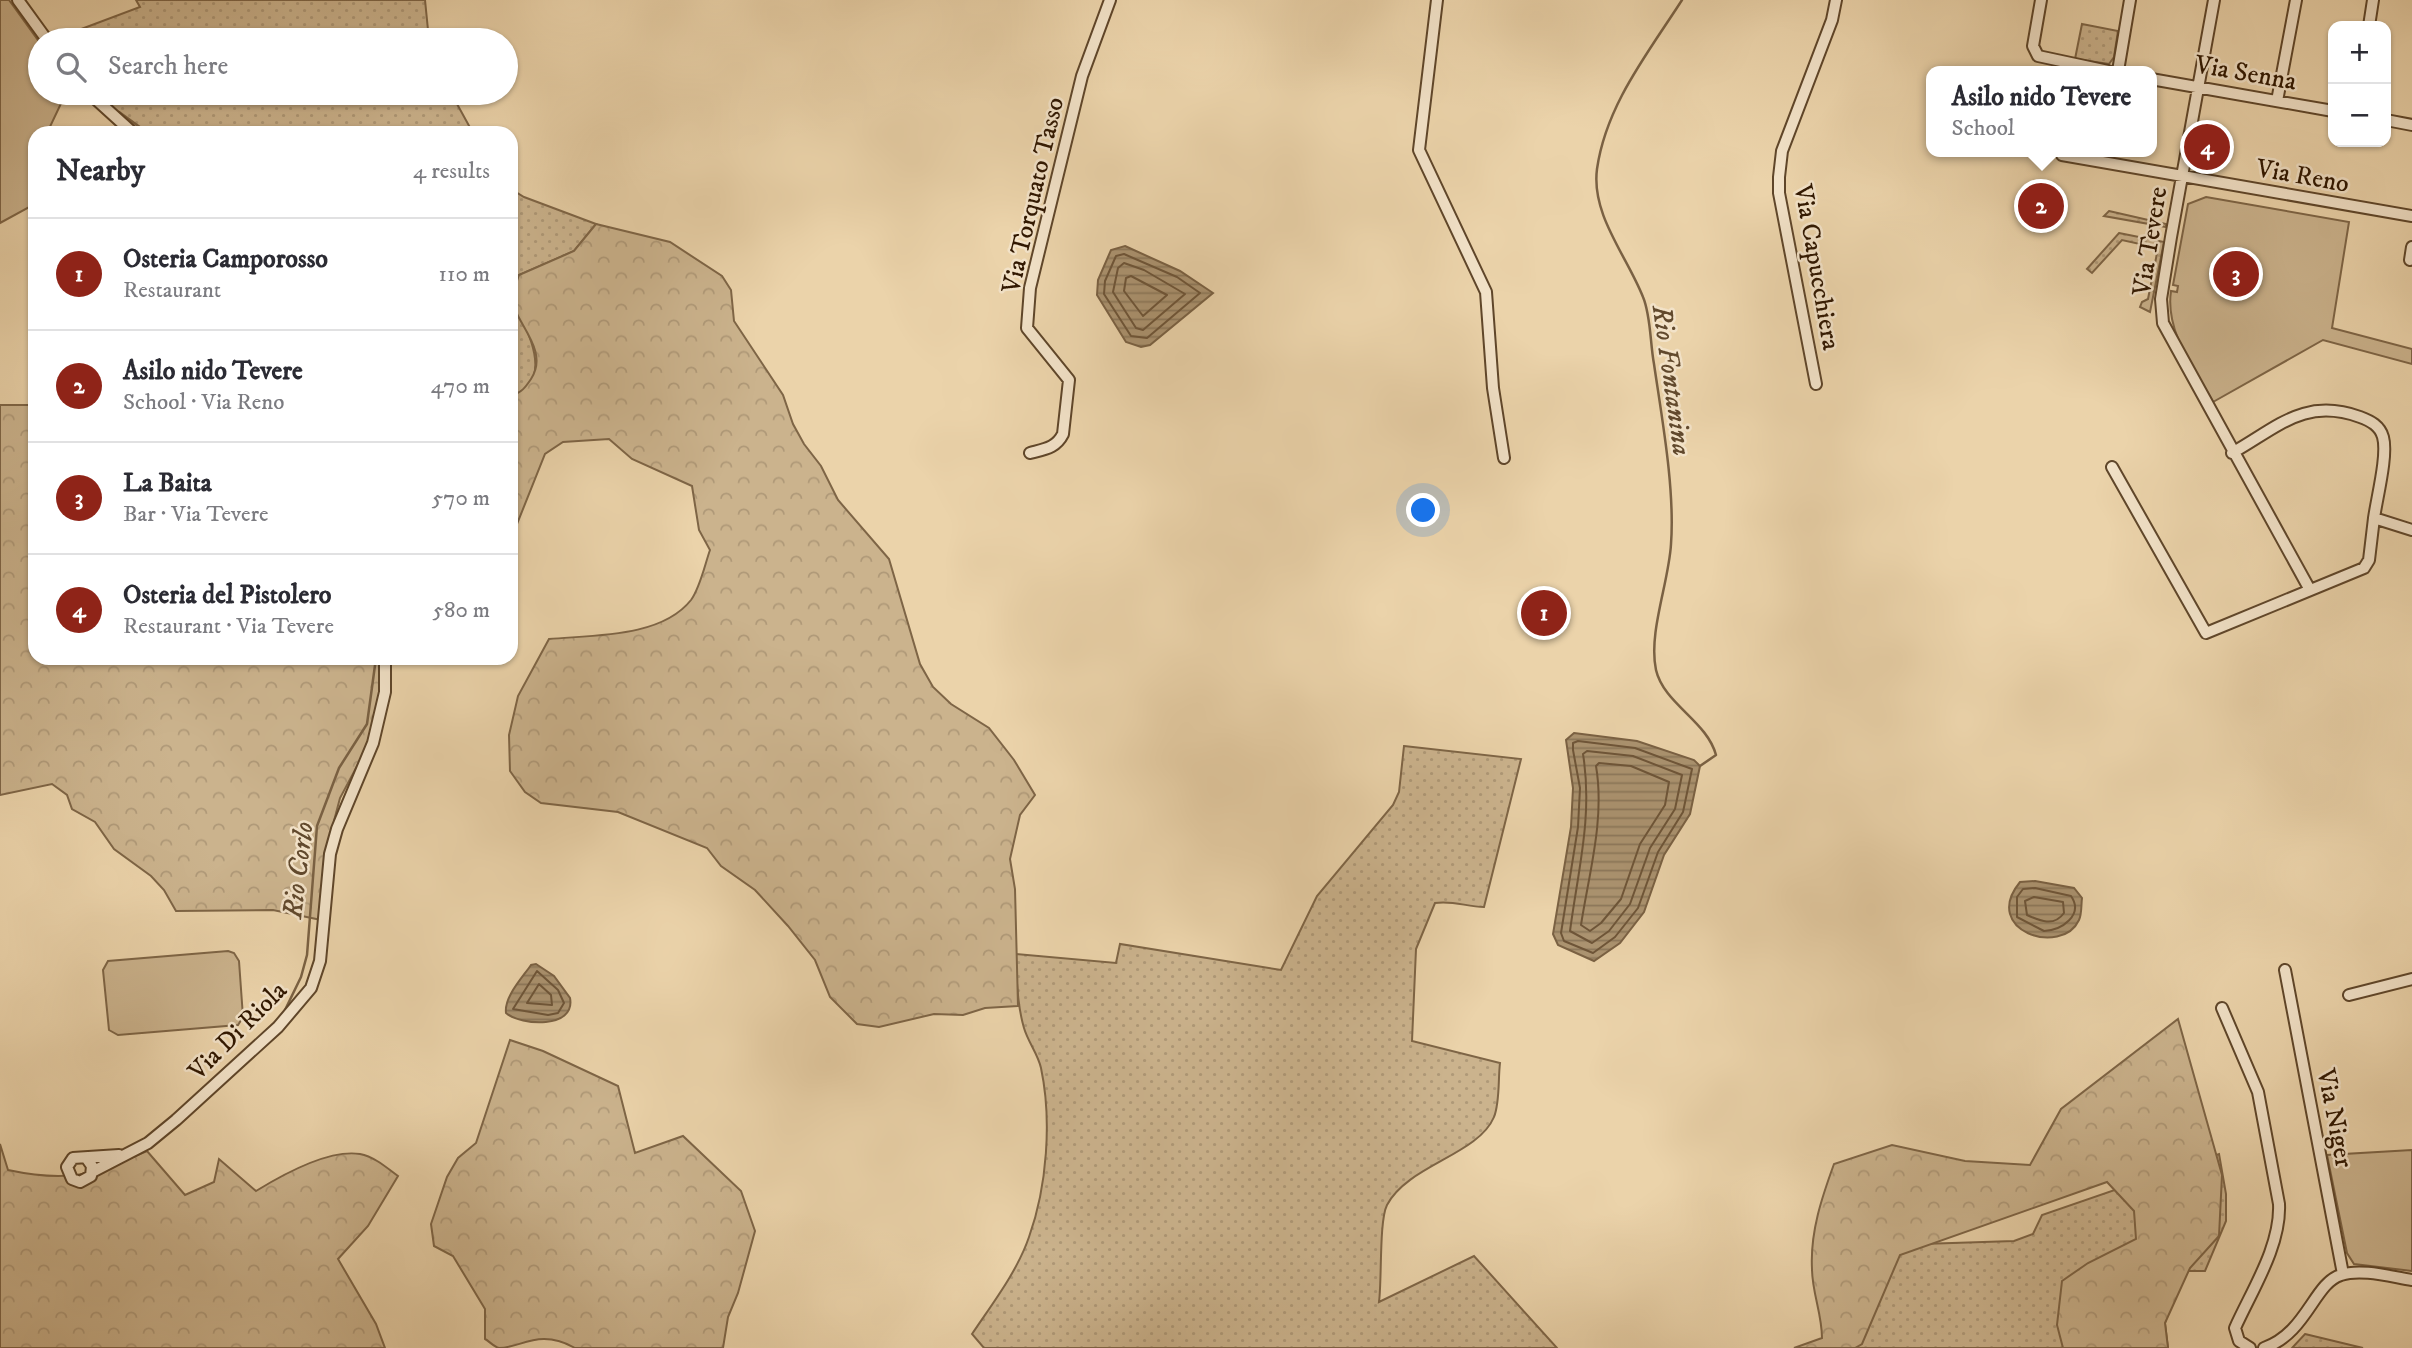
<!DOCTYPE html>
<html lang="en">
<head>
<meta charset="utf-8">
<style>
  :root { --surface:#fff; --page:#f7f7f7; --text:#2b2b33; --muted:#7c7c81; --line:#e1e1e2; --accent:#8f2418 }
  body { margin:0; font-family:"IM FELL DW Pica",serif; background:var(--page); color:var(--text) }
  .controls { position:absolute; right:21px; top:21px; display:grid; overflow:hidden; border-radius:14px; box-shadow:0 2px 5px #0004 }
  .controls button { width:63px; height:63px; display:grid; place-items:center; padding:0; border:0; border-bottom:2px solid var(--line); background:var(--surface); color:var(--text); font:35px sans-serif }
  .you { position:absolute; left:1424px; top:511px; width:24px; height:24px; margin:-18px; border:5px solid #fff; border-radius:50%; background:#1a73e8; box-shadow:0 0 0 10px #1a73e833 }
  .badge { display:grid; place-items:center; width:46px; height:46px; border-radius:50%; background:var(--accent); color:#fff; font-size:23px; font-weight:700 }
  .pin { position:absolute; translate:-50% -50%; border:4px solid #fff; box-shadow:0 2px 7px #0006 }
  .popup { position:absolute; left:1926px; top:66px; width:231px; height:91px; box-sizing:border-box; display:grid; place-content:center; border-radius:14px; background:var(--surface); filter:drop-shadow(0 2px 5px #0005); font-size:23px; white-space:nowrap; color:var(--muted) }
  .popup b { font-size:26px; color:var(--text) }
  .popup::after { content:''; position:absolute; left:50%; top:100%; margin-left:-14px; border:14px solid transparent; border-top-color:var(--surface) }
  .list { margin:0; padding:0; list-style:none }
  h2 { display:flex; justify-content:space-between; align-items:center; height:91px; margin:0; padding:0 28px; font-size:30px }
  h2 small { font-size:23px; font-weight:400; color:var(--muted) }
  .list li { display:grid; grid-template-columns:46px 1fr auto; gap:21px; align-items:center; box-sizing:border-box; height:112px; padding:0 28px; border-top:2px solid var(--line) }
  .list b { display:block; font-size:26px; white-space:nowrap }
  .list p { margin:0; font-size:23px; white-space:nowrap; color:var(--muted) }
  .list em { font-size:23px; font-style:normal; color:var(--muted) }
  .icon { flex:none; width:38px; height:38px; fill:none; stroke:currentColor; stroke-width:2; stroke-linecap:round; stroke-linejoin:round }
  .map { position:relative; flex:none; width:2412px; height:1348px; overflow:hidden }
  .search { position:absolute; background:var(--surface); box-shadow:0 2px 5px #0004; left:28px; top:28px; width:490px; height:77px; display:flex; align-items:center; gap:18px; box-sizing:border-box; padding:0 24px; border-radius:38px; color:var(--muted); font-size:26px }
  .panel { position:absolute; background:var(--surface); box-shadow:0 2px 5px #0004; left:28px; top:126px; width:490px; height:539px; border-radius:21px }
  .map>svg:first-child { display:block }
</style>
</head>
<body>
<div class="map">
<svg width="2412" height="1348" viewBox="0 0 2412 1348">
  <defs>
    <pattern id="grass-dots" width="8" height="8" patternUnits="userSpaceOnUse" patternTransform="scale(1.75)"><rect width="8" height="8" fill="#cbb38d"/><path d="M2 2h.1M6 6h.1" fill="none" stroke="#af9978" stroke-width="1.8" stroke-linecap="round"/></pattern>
    <pattern id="forest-crowns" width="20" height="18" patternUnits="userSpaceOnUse" patternTransform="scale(1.75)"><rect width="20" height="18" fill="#cbb38d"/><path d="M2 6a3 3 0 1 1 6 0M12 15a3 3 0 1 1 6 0" fill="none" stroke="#af9978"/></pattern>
    <pattern id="water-rules" width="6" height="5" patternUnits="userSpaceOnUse" patternTransform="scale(1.75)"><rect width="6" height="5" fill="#ab9370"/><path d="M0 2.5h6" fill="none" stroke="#8c775a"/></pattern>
  </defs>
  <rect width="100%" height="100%" fill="#ebd3aa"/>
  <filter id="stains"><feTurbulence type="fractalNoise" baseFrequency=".00286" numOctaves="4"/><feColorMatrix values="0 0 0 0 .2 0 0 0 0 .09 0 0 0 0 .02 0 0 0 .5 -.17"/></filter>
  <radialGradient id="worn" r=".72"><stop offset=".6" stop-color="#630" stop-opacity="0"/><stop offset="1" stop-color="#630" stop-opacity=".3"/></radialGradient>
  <path fill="url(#grass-dots)" stroke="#7e6546" stroke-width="2" d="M136,0H425L429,40H52L140,7Z
    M2082,24L2118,31L2114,57L2109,64L2075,59Z
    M98,93H451L473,133H137Z
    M511,189L524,197L596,224L574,251L519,275L511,298Z
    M2109,211L2166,224V227L2104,216Z
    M2119,233L2164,242L2150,312L2140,307L2142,302L2148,299L2158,248L2122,240L2092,273L2087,269Z
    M511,302C528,328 556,382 511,396Z
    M1404,746L1521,759L1484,907C1467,907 1453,900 1435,903L1416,949L1412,1041L1500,1063C1498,1079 1500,1102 1494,1117C1478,1155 1408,1165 1387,1205C1379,1221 1382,1280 1379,1302L1474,1256L1557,1348H984L972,1334C992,1304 1017,1272 1029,1237C1047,1187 1052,1120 1041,1068C1038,1054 1028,1042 1024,1028C1017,1004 1017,979 1015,954L1116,963L1120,944L1281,970L1317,896L1393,805L1399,792Z
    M2219,1154L2226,1194V1221L2205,1271H2180L2165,1323L2168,1348H1837L1891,1245L2014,1241L2033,1234L2042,1215Z
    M2305,1334L2363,1348H2292Z"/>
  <path fill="url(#forest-crowns)" stroke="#7e6546" stroke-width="2" d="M596,224L670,242L722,276L731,290L734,321L783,395L793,424L804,444L821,466L838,500L889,559L920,664L933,687L951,704L989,728L1014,760L1035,795L1020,815L1010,859L1015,889L1018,1006L985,1008L963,1015L934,1014L879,1027L857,1024L830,997L815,960L788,926L755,890L721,866L707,848L618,812L541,803L525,792L510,771L509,735L518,696L549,639C592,635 661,638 691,600C700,588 705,564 710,550L699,530L692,486L632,459L609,439L563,442L545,454L511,539V396C522,392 525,388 531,379C550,350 515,323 511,298L519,275L574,251Z
    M0,405H35V658H386L375,720L363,755L340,798L334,821L326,921L273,910L176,911L164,890L151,876L114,849L95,822L72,809L67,795L52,784L0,795Z
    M2178,1019L2222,1175L2219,1236L2190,1268L2165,1323L2168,1348H2063L2057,1325L2062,1281L2088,1263L2136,1239L2134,1211L2107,1182L1900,1255L1862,1344L1855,1348H1794L1822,1338C1822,1314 1812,1292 1812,1269C1810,1232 1822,1197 1834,1164L1892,1145L1965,1161L2030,1165L2061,1109Z
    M510,1040L543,1051L618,1086L635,1153L683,1136L741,1191L755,1231L738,1293L728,1317L723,1348H575C539,1328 521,1348 499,1348C494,1347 489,1341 485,1339V1309L453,1256L434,1246L431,1224L447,1177L458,1158L476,1143Z
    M0,1144L8,1170C69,1183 91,1175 147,1151L185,1195L214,1182L219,1159L256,1191C282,1175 328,1149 360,1154C375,1157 387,1168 398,1176L368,1226L338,1259L376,1324L385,1348H0Z"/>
  <path fill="#cbb38d" stroke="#7e6546" stroke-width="2" d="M0,0H9L40,43V93H66L47,133H35V204L0,223Z
    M2206,197L2349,222L2332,328L2412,349V364L2323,340L2213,402C2194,368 2165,332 2171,291L2177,292L2178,286L2173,285L2188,204Z
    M228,951L234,953L239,961L243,1017L238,1025L118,1035L109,1030L103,970L108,961Z
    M2412,1150V1271L2354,1264L2347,1253L2327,1155Z"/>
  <path fill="url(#water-rules)" stroke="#7a6143" stroke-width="2" d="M1125,246L1180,271L1213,293L1150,345L1141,347L1126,342L1097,295L1098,280L1111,250Z
    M1574,733L1637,741L1694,760L1700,766L1690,814L1664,855L1644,912L1620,943L1594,961L1558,945L1553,934L1571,827L1573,788L1566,740Z
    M2035,881L2074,888L2082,898C2081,905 2082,914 2079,920C2062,957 1980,931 2020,882Z
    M536,964L554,976L570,998C576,1029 521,1026 506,1013C504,997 522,978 531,965Z"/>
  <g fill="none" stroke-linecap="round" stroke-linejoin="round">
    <path stroke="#6e5538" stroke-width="2" d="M1124,254L1177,277L1200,293L1147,338L1131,336L1104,294L1105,281L1116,256Z
      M1124,263L1144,270L1185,294L1143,330L1136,328L1113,292L1118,268Z
      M1131,276L1167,295L1143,316L1124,291L1126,278Z
      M1578,741L1635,748L1692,769L1683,812L1658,852L1638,908L1615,937L1593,953L1564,941L1561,933L1578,827L1580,788L1573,750V743Z
      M1587,751L1633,756L1682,775L1675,809L1650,848L1630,904L1609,931L1592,943L1570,931C1578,870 1593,816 1583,754Z
      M1599,763L1631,766L1669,782L1665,805L1640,844L1621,899L1601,923L1590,931L1581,925C1589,873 1605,819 1596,766Z
      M2035,888L2071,896C2084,915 2062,930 2044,931L2017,917V897L2023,889Z
      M2034,897L2063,902L2064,913C2054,927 2040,921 2027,915L2025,901Z
      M537,971L558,990L564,1003L558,1013L548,1015L513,1009Z
      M539,984L551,995L552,1005L527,1003Z"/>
    <path stroke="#7a6143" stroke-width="2.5" d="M1682,0C1648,53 1606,105 1597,169C1591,215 1627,256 1643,297C1651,316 1650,343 1654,364C1662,419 1675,489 1671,544C1669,582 1648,633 1656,670C1664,704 1707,721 1716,755L1700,766
      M119,112L148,133
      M285,1010L301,977L307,955L317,826L339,768L367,724L376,658"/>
    <defs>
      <path id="minor" d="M18,0L47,40
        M1437,0L1419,150L1486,292L1493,388L1504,458
        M2041,0L2033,46L2038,56L2108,71
        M2214,0L2171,237L2161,299L2163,323L2310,590
        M2369,26L2373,0
        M2118,71L2130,0
        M2151,79L2333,111
        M89,93L133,133
        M2277,101L2296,0
        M2386,120L2412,125
        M2062,155L2412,216
        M2410,260L2412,247
        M1816,384L1779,193V177L1782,151L1832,20L1836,0
        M1030,453C1045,449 1056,448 1063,434L1069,380L1027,328L1030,288L1082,76L1110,0
        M2232,453C2278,427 2305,397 2360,417C2371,421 2380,426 2383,437C2388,455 2377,497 2374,518L2412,530
        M2112,467L2206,633L2364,568L2369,560L2374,518
        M2285,970L2343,1274
        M2349,995L2412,979
        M2222,1008L2258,1092L2279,1204C2281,1246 2252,1290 2235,1328L2239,1341L2250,1348
        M87,1159L92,1166L91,1176L80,1182L72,1179L67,1167L73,1158L119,1155
        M92,1172L148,1143L176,1120L278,1027L311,988L320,961L330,854L337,829L373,743L385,692V658
        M2264,1348C2307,1333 2314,1283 2341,1275C2361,1268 2392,1277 2412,1280"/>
    </defs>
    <use href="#minor" stroke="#5f462a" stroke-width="14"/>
    <use href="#minor" stroke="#f2e2c8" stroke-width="10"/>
  </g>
  <g text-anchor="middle" stroke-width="5" stroke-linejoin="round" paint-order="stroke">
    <g font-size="26" fill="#301700" stroke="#f2e2c8">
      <text transform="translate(2246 72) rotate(10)" y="9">Via Senna</text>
      <text transform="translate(2303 175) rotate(10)" y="9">Via Reno</text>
      <text transform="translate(1032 195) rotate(-77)" y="9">Via Torquato Tasso</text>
      <text transform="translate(2149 241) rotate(-81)" y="9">Via Tevere</text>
      <text transform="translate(1818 267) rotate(80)" y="9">Via Capucchiera</text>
      <text transform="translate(237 1030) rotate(-45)" y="9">Via Di Riola</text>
      <text transform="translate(2336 1118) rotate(79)" y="9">Via Niger</text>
    </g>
    <g font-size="28" font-style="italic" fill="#61492d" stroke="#f2e2c8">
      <text transform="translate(1673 380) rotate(82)" y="10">Rio Fontanina</text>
      <text transform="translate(297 870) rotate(-83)" y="10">Rio Corlo</text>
    </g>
  </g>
  <rect width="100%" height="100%" filter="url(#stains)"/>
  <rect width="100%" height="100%" fill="url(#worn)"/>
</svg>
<div class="controls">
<button>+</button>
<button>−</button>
</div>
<div class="you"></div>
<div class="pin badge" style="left:1544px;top:613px">1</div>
<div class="pin badge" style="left:2041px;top:206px">2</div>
<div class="popup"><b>Asilo nido Tevere</b>School</div>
<div class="pin badge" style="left:2236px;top:274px">3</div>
<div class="pin badge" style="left:2207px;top:147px">4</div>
<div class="search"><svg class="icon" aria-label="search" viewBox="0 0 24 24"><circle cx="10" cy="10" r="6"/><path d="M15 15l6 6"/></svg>Search here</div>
<section class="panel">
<h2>Nearby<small>4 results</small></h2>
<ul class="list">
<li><span class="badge">1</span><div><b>Osteria Camporosso</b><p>Restaurant</p></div><em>110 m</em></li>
<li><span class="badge">2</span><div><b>Asilo nido Tevere</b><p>School · Via Reno</p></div><em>470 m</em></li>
<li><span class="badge">3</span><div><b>La Baita</b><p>Bar · Via Tevere</p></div><em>570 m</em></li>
<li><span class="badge">4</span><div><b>Osteria del Pistolero</b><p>Restaurant · Via Tevere</p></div><em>580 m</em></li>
</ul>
</section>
</div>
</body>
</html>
